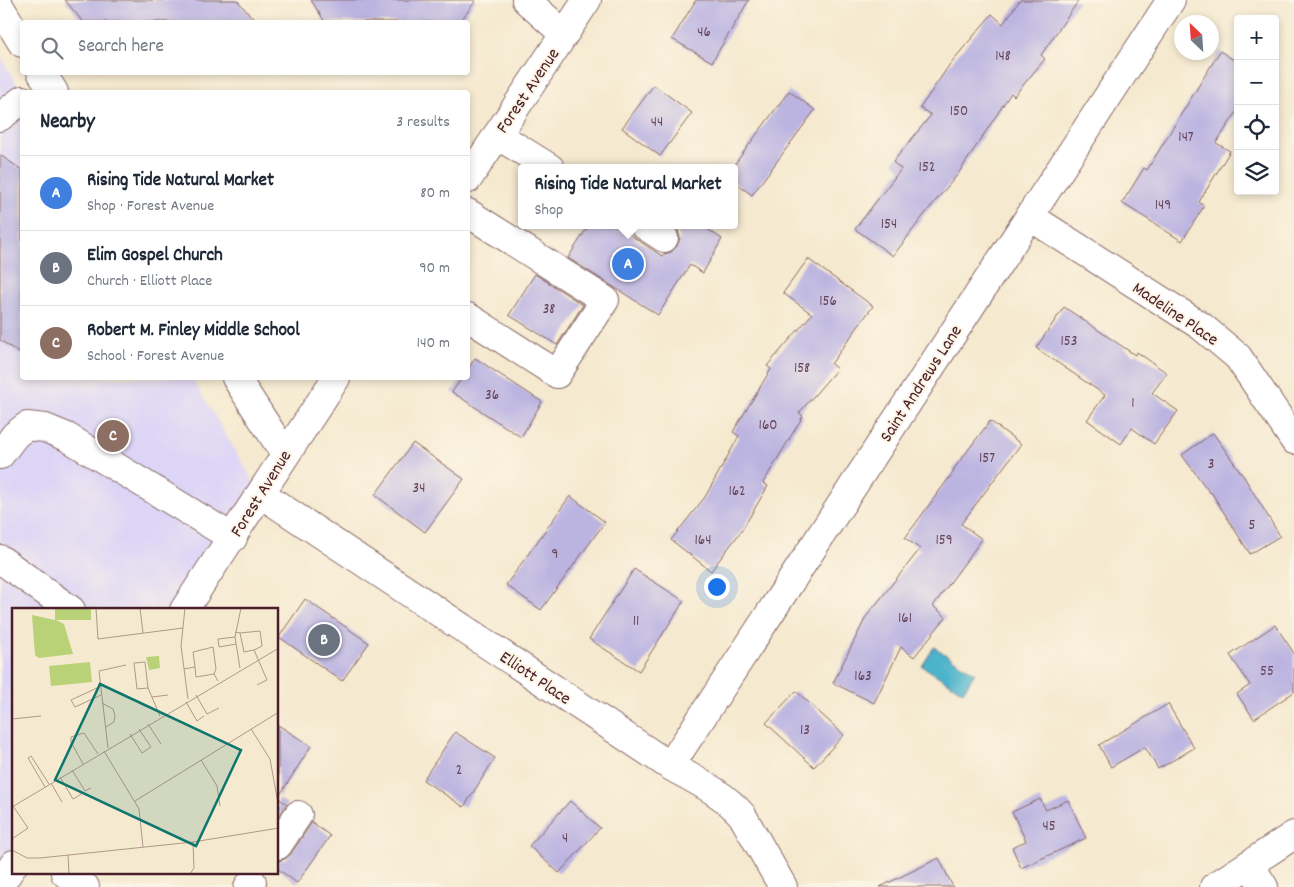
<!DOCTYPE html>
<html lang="en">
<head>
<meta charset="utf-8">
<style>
  :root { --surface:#fff; --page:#f6f6f7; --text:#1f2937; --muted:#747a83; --line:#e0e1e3; --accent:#d1495b }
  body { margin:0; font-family:Dekko,sans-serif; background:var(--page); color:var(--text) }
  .controls { position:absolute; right:15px; top:15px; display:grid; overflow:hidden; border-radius:5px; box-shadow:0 2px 8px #0003 }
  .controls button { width:45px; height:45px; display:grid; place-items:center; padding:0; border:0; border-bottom:1px solid var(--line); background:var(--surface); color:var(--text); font:25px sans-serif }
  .compass { position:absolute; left:1174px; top:15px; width:45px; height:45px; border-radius:50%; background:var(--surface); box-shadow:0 2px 8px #0003; rotate:335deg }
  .you { position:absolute; left:716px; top:586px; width:18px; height:18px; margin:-12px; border:4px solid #fff; border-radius:50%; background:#1a73e8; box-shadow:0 0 0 8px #1a73e833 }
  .badge { display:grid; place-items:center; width:32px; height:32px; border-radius:50%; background:var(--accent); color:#fff; font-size:16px; font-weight:700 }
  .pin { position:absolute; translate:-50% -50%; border:2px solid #fff; box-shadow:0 1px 5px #0006 }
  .popup { position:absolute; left:518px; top:164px; width:220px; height:65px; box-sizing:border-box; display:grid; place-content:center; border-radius:5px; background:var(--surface); filter:drop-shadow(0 1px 4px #0005); font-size:16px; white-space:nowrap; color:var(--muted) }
  .popup b { font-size:19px; color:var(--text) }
  .popup::after { content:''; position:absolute; left:50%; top:100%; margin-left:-10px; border:10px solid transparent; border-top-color:var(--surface) }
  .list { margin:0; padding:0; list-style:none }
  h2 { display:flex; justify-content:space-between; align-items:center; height:65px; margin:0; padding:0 20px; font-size:21px }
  h2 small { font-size:16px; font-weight:400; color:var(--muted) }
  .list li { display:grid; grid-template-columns:32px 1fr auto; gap:15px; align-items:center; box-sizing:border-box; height:75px; padding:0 20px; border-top:1px solid var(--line) }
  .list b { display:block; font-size:19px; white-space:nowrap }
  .list p { margin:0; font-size:16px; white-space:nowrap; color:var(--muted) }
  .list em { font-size:16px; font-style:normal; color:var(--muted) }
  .icon { flex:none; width:28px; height:28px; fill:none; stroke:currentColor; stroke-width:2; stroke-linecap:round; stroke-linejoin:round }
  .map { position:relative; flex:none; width:1294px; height:887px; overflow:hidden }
  .search { position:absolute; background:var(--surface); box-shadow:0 2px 8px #0003; left:20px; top:20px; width:450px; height:55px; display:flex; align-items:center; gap:12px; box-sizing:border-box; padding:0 18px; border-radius:5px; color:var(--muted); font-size:19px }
  .panel { position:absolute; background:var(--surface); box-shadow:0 2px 8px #0003; left:20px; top:90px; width:450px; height:290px; border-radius:5px }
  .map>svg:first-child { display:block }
</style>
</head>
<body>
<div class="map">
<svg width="1294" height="887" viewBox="0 0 1294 887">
  <rect width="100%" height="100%" fill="#fcf5e5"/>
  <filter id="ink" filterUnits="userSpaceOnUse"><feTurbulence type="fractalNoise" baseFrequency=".02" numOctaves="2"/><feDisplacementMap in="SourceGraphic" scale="10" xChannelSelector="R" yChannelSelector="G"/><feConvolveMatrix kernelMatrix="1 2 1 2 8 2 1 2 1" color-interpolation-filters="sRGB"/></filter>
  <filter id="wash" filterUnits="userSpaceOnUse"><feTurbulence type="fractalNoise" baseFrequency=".0096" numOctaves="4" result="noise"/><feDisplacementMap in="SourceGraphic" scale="20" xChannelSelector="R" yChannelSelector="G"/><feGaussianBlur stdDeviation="1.12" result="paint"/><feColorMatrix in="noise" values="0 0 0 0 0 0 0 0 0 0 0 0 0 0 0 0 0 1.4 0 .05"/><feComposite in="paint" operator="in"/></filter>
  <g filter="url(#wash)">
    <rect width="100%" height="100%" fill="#f5e9cf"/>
    <path fill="#ddd5f6" d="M0,55L22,93V378H192L261,494L184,609L14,610V864L0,885Z"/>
    <path fill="#4cb3cb" stroke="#4b697b" d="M934,647L975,673L963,692L922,666Z"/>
    <g id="blocks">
      <path fill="#bbb4e1" d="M65,0H237L256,22H83Z
        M311,0H476L460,22H325Z
        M696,0H749L712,62L672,39Z
        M1020,0H1079L1041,55L1045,59L1014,96L1011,93L958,174L924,215L893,256L855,229L901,169L893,162L931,115L920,108L950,64L992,14L1003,24Z
        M1220,51L1238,63V110L1216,143L1230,151L1199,202L1204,206L1182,241L1122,203L1144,168L1147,170Z
        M654,85L692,113L660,156L622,128Z
        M789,91L815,110L752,195L734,182V165Z
        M0,155L22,170V355L0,340Z
        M589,225H615L662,256L664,254L671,252L677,246L680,238L678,231L682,225H702L722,239L703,273L690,265L658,315L568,258Z
        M808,259L873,306L831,364L837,369L799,413L803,416L763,483L768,486L742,530L711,571L671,540L705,497L739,436L733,432L771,369L767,366L812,314L783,293Z
        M535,274L583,305L557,345L509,315Z
        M1064,307L1135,355L1137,352L1167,373L1152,393L1178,411L1154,444L1132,428L1121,444L1087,420L1105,395L1036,348Z
        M475,358L542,402L521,437L452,392L462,378H468V369Z
        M990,421L1021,444L961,524L982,539L933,606L946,617L914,657L901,647L874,703L833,683L866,617L920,549L905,538L954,471L953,470Z
        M1213,433L1244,477L1280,536L1250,554L1211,492L1210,493L1182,455Z
        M413,443L464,479L425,532L375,495Z
        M570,496L605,522L541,610L506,585Z
        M634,569L684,601L639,671L589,639Z
        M305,599L369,643L342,681L279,637Z
        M1275,625L1294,653V692L1254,719L1237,694L1250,685L1230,655Z
        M796,691L844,735L814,767L766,723Z
        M1168,704L1194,748L1158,769L1145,747L1111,767L1099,745Z
        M278,725L311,746L278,798L287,804L278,818Z
        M455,732L495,758L464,807L423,780Z
        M1040,799L1046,810L1068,800L1086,838L1021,868L1012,847L1026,841L1012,812Z
        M570,801L600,828L559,873L529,846Z
        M312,822L330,836L297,883L278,869V861L285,859L291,854Z
        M939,858L953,887H880Z"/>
    </g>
  </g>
  <g filter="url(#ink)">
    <use href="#blocks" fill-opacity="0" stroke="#866664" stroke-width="1"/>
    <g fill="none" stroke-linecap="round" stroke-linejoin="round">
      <defs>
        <path id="minor" d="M526,0L564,34
          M0,7L22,43
          M41,72L54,92
          M0,117L22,100
          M497,135L550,168
          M468,213L605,300L557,374L468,317
          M1029,216L1201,326L1238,357L1294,440
          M644,225L664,238
          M236,378L285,454
          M0,455L15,435L27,426L45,428L67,437L233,538
          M261,494L670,766C695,780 723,793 742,815L783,887
          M0,559L71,610
          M670,766L1171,0
          M278,845L298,815
          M1250,865L1264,887
          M65,873L85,887
          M248,887L252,882
          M1214,887L1294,835"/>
        <path id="major" d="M468,179L587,0
          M184,610L336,378
          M0,885L14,864"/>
      </defs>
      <use href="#minor" stroke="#866664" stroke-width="30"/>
      <use href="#major" stroke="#866664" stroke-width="30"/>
      <use href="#minor" stroke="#fff" stroke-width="28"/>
      <use href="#major" stroke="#fff" stroke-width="28"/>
    </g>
  </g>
  <g text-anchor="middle" stroke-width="4" stroke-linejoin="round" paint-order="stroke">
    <g font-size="15" fill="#664458">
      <text x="704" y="36">46</text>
      <text x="1003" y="60">148</text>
      <text x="959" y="115">150</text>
      <text x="657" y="126">44</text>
      <text x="1186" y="141">147</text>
      <text x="927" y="171">152</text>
      <text x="1163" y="209">149</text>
      <text x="889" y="228">154</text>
      <text x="828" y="305">156</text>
      <text x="549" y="313">38</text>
      <text x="1069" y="345">153</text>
      <text x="802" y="372">158</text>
      <text x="492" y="399">36</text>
      <text x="1133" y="407">1</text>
      <text x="768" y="429">160</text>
      <text x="987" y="462">157</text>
      <text x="1211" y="468">3</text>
      <text x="419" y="492">34</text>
      <text x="737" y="495">162</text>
      <text x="1252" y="529">5</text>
      <text x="703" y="544">164</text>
      <text x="944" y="544">159</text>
      <text x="555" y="558">9</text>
      <text x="905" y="622">161</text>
      <text x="636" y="625">11</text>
      <text x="1267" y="675">55</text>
      <text x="863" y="680">163</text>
      <text x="805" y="734">13</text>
      <text x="459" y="774">2</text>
      <text x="1049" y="830">45</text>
      <text x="565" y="842">4</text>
    </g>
    <g font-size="18" fill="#4a1f2b" stroke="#fcf5e5">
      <text transform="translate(527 90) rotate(-56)" y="6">Forest Avenue</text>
      <text transform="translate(1176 313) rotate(34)" y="6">Madeline Place</text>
      <text transform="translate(920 383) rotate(-57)" y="6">Saint Andrews Lane</text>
      <text transform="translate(260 493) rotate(-58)" y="6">Forest Avenue</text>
      <text transform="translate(536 677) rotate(34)" y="6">Elliott Place</text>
    </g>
  </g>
  <g transform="translate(12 608)">
    <rect width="266" height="266" fill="#f5e9cf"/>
    <path d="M43,0H79V12H44L52,16L61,46L27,50L23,47L20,7L43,12ZM147,48L148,60L137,62L134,49ZM78,54L80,74L39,78L37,58Z" fill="#b9d277"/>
    <path fill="none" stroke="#b1988d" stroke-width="1" d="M84,0L86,31L171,20M128,0L131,25M173,0L169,38L176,91M223,24L228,25L232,44L242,42L255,72L245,77M228,25L248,23L250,38L242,42M223,29L206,31L207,39L224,36M183,59L181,44L201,39L204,61L202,66M228,60L223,29L229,0M172,61L183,59L184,69L202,66L206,73M85,80L59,92L63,99L89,87M136,80L125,81L122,55L133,54L136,80L148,108M184,87L195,106L207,100M140,89L156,87M174,94L185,113L192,108M90,95L101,101L103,108L102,114L94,119M0,111L29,108M136,116L149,136M239,121L258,151L267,201M118,126L130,145L139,139L127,121M96,140L87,63L114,57M92,143L127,201L131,239M19,148L16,150L33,179M19,148L37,176M189,152L205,178L208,198M71,156L59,134V129L72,125L86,146M60,162L73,183L79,180M48,169L61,191L71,185M39,175L50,194M123,193L267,104M0,199L267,40M0,231L16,220L1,198M0,242L15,250H28L181,234L267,220M56,247L57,266M178,266L182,260L181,234"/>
    <path fill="#0f766e" fill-opacity="0.15" stroke="#0f766e" stroke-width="2.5" d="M88,76L229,142L184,238L43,172Z"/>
    <rect width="266" height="266" fill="none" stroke="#4a1f2b" stroke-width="2.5"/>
  </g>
</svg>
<div class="controls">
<button>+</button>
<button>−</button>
<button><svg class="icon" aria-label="locate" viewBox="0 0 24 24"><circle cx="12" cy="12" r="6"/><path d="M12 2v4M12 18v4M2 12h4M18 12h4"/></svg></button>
<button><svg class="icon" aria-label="layers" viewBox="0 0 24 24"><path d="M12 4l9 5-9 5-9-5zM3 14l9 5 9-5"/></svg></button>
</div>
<svg class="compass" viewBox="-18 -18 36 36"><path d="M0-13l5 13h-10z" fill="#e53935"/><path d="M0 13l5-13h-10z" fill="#747a83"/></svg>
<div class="you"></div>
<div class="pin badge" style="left:628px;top:264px;background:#3f7fe0">A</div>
<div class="popup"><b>Rising Tide Natural Market</b>Shop</div>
<div class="pin badge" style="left:324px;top:640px;background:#6b7280">B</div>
<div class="pin badge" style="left:113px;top:436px;background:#8d6e63">C</div>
<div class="search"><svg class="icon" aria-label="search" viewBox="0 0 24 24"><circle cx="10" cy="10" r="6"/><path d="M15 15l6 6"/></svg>Search here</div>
<section class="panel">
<h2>Nearby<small>3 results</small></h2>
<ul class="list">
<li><span class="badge" style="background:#3f7fe0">A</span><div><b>Rising Tide Natural Market</b><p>Shop · Forest Avenue</p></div><em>80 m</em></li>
<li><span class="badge" style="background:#6b7280">B</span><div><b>Elim Gospel Church</b><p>Church · Elliott Place</p></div><em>90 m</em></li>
<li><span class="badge" style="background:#8d6e63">C</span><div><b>Robert M. Finley Middle School</b><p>School · Forest Avenue</p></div><em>140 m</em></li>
</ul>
</section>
</div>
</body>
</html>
